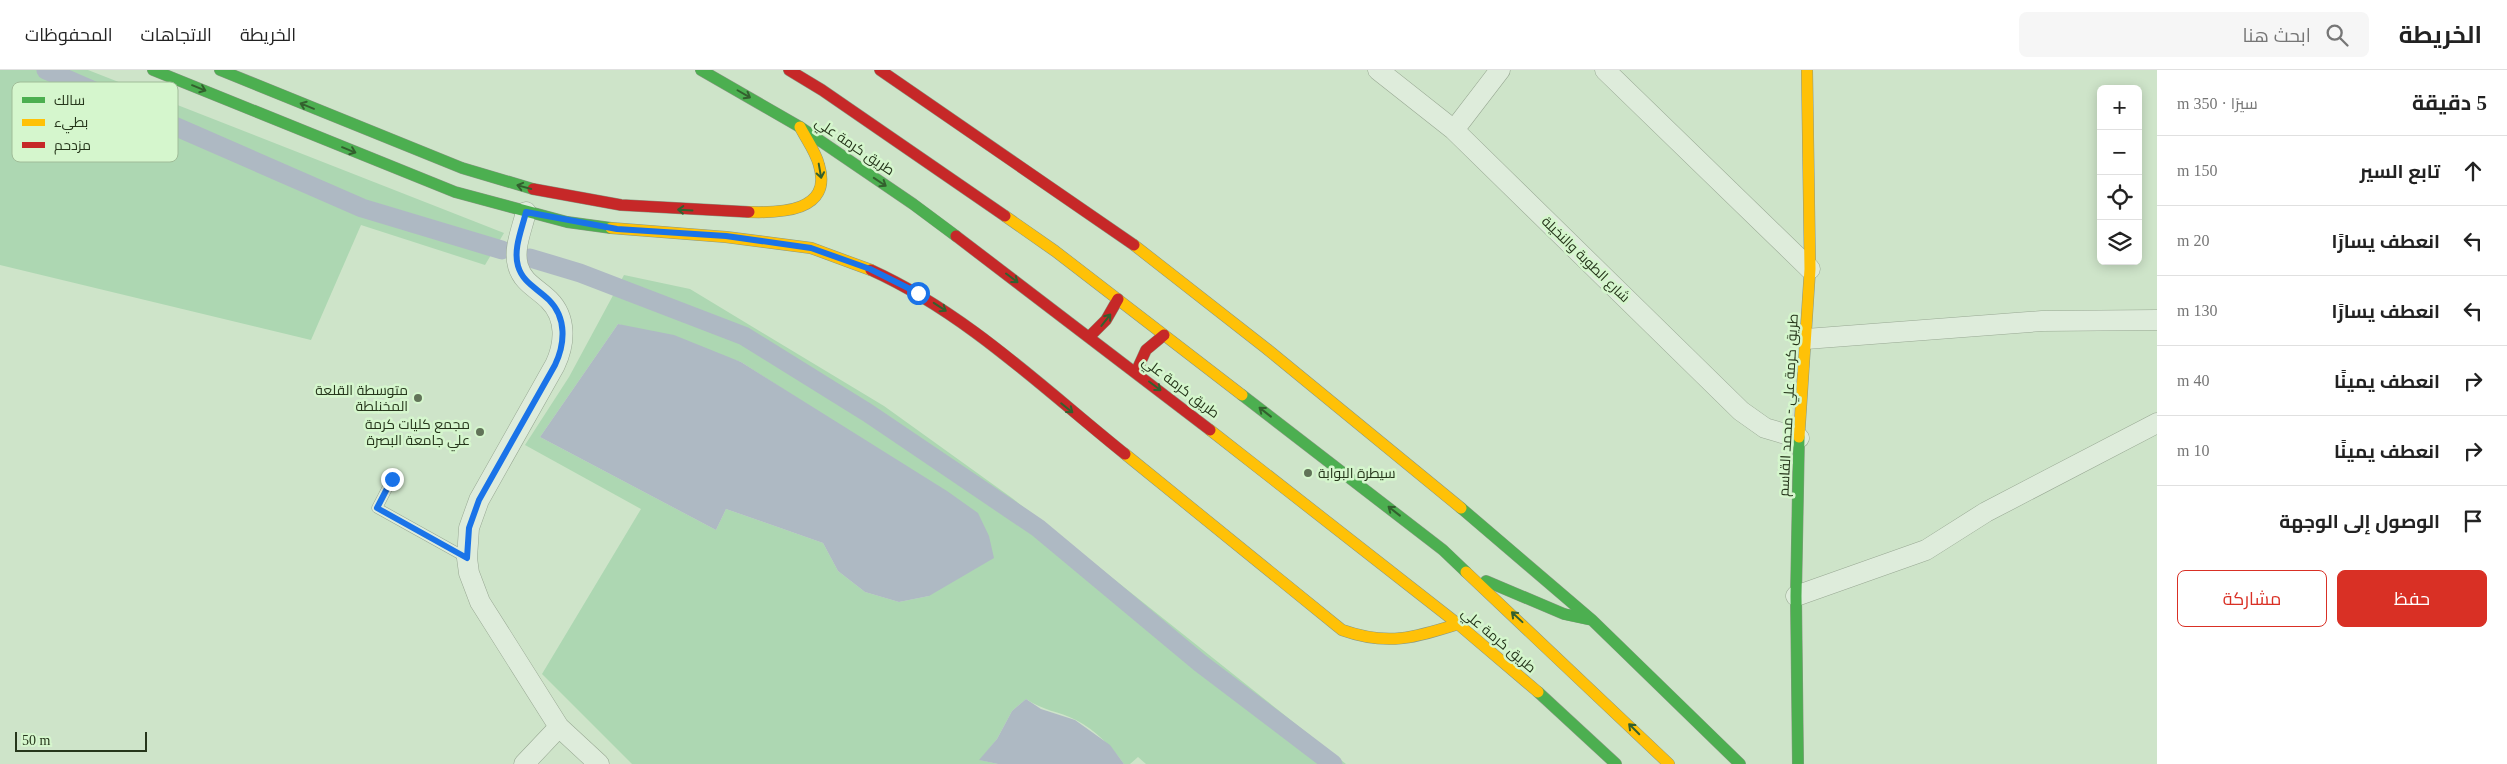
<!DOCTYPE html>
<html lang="ar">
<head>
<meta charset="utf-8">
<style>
  :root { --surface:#fff; --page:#f6f6f6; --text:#222; --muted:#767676; --line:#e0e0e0; --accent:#d93025 }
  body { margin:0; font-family:"Times New Roman",Cairo,serif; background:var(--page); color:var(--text); direction:rtl }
  .controls { position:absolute; right:15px; top:15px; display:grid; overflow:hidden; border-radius:8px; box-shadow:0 2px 12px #0003 }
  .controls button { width:45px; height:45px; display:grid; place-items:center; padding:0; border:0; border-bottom:1px solid var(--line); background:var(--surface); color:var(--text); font:25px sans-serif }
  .scale { position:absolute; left:15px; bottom:12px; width:132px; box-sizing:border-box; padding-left:5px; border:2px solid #26361b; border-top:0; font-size:14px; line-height:18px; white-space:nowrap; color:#26361b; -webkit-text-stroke:4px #d5f6cd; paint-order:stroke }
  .stop { position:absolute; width:15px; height:15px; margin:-11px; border:4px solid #1a73e8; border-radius:50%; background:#fff }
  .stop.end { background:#1a73e8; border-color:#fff; box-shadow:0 1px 5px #0008 }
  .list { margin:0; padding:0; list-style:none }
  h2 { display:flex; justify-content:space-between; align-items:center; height:65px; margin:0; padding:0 20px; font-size:21px }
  h2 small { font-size:16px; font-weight:400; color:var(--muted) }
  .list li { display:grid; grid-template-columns:32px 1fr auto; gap:15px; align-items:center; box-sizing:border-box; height:70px; padding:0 20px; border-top:1px solid var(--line) }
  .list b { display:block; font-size:19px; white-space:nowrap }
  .list em { font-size:16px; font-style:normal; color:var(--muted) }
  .actions { display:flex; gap:10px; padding:15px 20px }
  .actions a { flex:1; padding:11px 0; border:1px solid var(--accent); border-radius:8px; text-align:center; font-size:18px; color:var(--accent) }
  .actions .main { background:var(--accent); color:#fff }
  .icon { flex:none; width:28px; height:28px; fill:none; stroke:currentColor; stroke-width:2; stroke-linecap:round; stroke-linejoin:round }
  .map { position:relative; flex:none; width:2157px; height:694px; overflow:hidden; direction:ltr }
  header { display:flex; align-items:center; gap:30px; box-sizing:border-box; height:70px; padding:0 25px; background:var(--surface); border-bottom:1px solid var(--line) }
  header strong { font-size:24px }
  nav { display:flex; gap:28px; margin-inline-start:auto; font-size:18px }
  .search { width:350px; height:45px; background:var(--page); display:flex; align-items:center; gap:12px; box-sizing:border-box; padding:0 18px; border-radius:8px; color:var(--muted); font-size:19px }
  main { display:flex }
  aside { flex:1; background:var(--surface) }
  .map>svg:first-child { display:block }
</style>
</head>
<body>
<header>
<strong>الخريطة</strong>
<div class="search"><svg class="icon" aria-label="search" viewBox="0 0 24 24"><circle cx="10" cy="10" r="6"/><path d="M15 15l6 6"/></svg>ابحث هنا</div>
<nav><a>الخريطة</a><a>الاتجاهات</a><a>المحفوظات</a></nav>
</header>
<main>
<aside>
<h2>5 دقيقة<small>سيرًا · 350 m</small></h2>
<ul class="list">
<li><svg class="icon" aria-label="ahead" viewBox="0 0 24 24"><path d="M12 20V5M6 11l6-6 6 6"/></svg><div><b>تابع السير</b></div><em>150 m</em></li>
<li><svg class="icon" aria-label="left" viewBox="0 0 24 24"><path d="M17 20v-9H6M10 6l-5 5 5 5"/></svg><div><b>انعطف يسارًا</b></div><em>20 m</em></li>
<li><svg class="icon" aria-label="left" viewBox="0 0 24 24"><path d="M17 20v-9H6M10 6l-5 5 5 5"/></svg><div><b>انعطف يسارًا</b></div><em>130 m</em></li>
<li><svg class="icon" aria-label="right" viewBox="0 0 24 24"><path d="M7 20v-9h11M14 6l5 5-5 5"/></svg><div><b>انعطف يمينًا</b></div><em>40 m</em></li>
<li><svg class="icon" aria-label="right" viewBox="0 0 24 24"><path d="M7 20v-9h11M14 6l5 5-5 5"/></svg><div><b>انعطف يمينًا</b></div><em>10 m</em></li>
<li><svg class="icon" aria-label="arrive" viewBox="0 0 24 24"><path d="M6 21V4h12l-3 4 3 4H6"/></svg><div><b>الوصول إلى الوجهة</b></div></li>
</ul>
<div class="actions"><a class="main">حفظ</a><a>مشاركة</a></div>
</aside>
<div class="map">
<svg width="2157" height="694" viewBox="0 0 2157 694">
  <rect width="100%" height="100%" fill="#cee4c9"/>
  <path fill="#add7b2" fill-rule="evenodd" d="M0,0H88L504,163L485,195L361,155L311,270L0,195Z
    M624,205L690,219L884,336L1012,428L1346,694H1146L1138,687L1130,694H1124C1111,676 1095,660 1076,650C1058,641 1044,641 1026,629L1012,641L997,669L980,690L998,694H632L542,604L641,439L525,375L569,307ZM618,254L741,292L830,349L929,526L899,532L865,522L838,501L823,473L726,439L716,460L540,367Z"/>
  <path fill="#aeb9c3" d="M618,254L674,265L741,292L947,421L978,443L989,466L994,488L929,526L899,532L865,522L838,501L823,473L726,439L716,460L540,367Z
    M1026,629L1041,639L1075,650L1110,675L1124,694H998L979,690L997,669L1012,641Z"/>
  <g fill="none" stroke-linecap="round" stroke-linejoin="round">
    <path stroke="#aeb9c3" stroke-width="19" d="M46,0L362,138L502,180
      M530,188L580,203L744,266L868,343L1038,458L1200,593L1333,694"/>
    <defs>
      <path id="lane" d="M392,409L377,438L467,488"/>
      <path id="street" d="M1378,0L1454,60L1741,341L1765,358L1799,368
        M1605,0L1810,199
        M1454,60L1500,0
        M526,142C522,159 513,179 518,196C523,213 537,218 549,230C567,248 565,274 555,295L479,430L469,458L467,488L469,503L480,532L559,657
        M1806,269L2042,251L2157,250
        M1796,526L1926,480L1986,442L2157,353
        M524,694L559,657L599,694"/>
      <path id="fast" d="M153,0L455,122L567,152L611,158
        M220,0L462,98L533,119
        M701,0L800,57L913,134L956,166
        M1242,325L1443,480L1466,502
        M1461,438L1592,550L1740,694
        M1486,511L1564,544L1592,550
        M1538,622L1616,694
        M1798,694L1796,526L1799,367"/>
      <path id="slow" d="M749,142C780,143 833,142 819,95C816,82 806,69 800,57
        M1005,146L1055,181L1242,325
        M611,158L726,167L811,178L871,200
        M1134,175L1267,279L1461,438
        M1210,360L1458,554L1538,622
        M1799,367L1810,199L1807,0
        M1125,384L1342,560C1387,576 1414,568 1458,554
        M1466,502L1669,694"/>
      <path id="jam" d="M789,0L822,20L1005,146
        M880,0L1134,175
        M533,119L621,135L749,142
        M956,166L1210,360
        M871,200C966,243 1044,319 1125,384
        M1089,267L1106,250L1118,229
        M1136,302L1146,280L1164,265"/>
    </defs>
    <use href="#lane" stroke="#98a893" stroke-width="11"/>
    <use href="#street" stroke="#98a893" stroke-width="21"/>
    <use href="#fast" stroke="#899883" stroke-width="12"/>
    <use href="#slow" stroke="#899883" stroke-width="12"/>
    <use href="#jam" stroke="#899883" stroke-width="12"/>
    <use href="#lane" stroke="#deecdb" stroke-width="10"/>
    <use href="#street" stroke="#deecdb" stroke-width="20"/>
    <use href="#fast" stroke="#4caf50" stroke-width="11"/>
    <use href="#slow" stroke="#ffc107" stroke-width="11"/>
    <use href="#jam" stroke="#c62828" stroke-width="11"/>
  </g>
  <defs><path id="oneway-shaft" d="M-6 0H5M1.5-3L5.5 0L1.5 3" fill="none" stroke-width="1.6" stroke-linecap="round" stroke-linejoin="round" transform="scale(1.25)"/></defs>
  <g stroke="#33602e">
    <use href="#oneway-shaft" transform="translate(199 18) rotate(22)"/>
    <use href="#oneway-shaft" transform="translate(744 24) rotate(30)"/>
    <use href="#oneway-shaft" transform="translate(307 36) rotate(-158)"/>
    <use href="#oneway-shaft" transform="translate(349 80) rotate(22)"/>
    <use href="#oneway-shaft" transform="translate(820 101) rotate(80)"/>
    <use href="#oneway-shaft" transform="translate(880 112) rotate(34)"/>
    <use href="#oneway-shaft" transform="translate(524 117) rotate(-165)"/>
    <use href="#oneway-shaft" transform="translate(685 140) rotate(-177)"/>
    <use href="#oneway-shaft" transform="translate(1012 208) rotate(37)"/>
    <use href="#oneway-shaft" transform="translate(940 237) rotate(33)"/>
    <use href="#oneway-shaft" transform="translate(1106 250) rotate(-52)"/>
    <use href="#oneway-shaft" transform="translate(1155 316) rotate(37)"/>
    <use href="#oneway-shaft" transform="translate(1067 338) rotate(39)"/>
    <use href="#oneway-shaft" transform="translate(1265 342) rotate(-142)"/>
    <use href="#oneway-shaft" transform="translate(1394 441) rotate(-142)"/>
    <use href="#oneway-shaft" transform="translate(1517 547) rotate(-137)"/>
    <use href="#oneway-shaft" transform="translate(1634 659) rotate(-135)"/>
  </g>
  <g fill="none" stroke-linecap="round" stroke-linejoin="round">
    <path stroke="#1a73e8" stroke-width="6" d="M392,409L377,438L467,488L469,458L479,430L555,295C565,274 567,248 549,230C537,218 523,213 518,196C513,179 522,159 526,142L617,159L726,166L811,178L870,199L918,223"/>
  </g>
  <g fill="#617358" stroke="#d5f6cd" stroke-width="2">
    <circle cx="418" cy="328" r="5"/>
    <circle cx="480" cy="362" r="5"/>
    <circle cx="1308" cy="403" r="5"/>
  </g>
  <g text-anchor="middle" stroke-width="5" stroke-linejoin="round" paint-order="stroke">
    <g font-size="14" fill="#26361b" stroke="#d5f6cd">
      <text transform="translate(855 76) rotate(34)" y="5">طريق كرمة علي</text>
      <text transform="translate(1586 189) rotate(44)" y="5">شارع الطوبة والنخيلة</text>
      <text transform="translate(1181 317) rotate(37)" y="5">طريق كرمة علي</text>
      <text transform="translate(1788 335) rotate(-87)" y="5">طريق كرمة علي - محمد القاسم</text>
      <text transform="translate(1499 570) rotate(40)" y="5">طريق كرمة علي</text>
    </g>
    <g font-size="14" fill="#26361b" stroke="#d5f6cd" text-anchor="end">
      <text x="408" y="325">متوسطة القلعة<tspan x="408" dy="16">المخنلطة</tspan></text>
      <text x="470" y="359">مجمع كليات كرمة<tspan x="470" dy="16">علي جامعة البصرة</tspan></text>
      <text x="1318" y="408" text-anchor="start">سيطرة البوابة</text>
    </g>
  </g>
  <rect x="12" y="12" width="166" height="80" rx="8" fill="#d5f6cd" stroke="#a0bc98" stroke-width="1"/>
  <rect x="22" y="27" width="23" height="6" fill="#4caf50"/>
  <rect x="22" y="49" width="23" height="7" fill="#ffc107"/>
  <rect x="22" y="72" width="23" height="6" fill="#c62828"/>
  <g font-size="14" fill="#26361b">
    <text x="54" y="35">سالك</text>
    <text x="54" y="57">بطيء</text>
    <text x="54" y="80">مزدحم</text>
  </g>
</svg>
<div class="controls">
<button>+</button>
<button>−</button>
<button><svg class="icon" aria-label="locate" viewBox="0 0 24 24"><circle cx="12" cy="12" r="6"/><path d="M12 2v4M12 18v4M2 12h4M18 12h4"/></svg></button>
<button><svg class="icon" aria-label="layers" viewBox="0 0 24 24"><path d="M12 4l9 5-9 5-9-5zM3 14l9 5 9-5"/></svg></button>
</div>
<div class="scale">50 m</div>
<div class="stop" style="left:918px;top:223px"></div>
<div class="stop end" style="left:392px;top:409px"></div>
</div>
</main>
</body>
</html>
